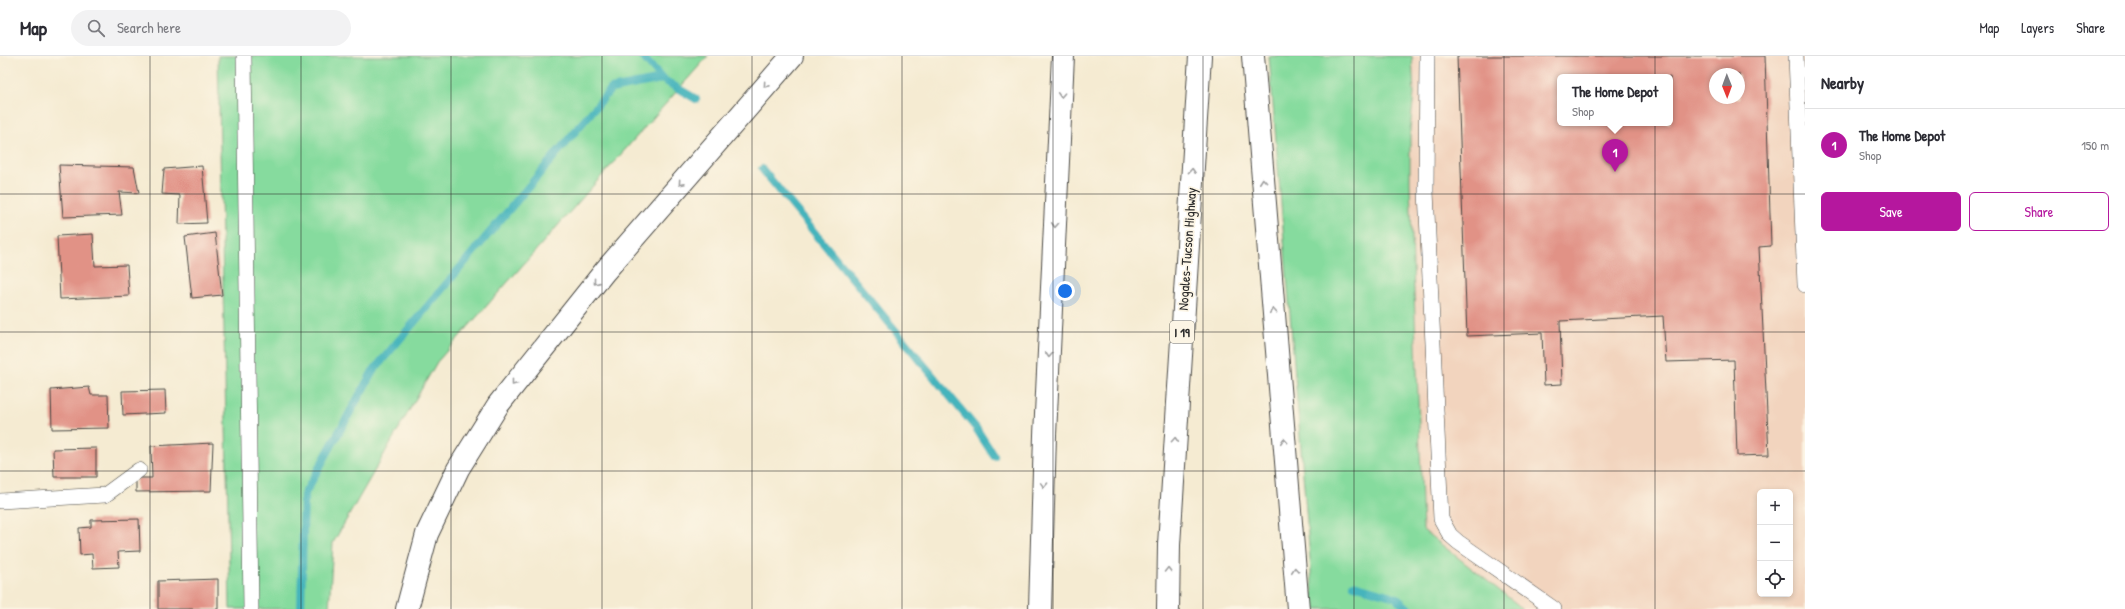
<!DOCTYPE html>
<html lang="en">
<head>
<meta charset="utf-8">
<style>
  :root { --surface:#fff; --page:#f2f2f3; --text:#2b2b33; --muted:#7c7c81; --line:#e1e1e2; --accent:#b5179e }
  body { margin:0; font-family:"Patrick Hand",sans-serif; background:var(--page); color:var(--text) }
  .controls { position:absolute; right:12px; bottom:12px; display:grid; overflow:hidden; border-radius:6px; box-shadow:0 2px 6px #0003 }
  .controls button { width:36px; height:36px; display:grid; place-items:center; padding:0; border:0; border-bottom:1px solid var(--line); background:var(--surface); color:var(--text); font:20px sans-serif }
  .compass { position:absolute; left:1709px; top:12px; width:36px; height:36px; border-radius:50%; background:var(--surface); box-shadow:0 2px 6px #0003; rotate:179deg }
  .you { position:absolute; left:1065px; top:235px; width:14px; height:14px; margin:-10px; border:3px solid #fff; border-radius:50%; background:#1a73e8; box-shadow:0 0 0 6px #1a73e833 }
  .badge { display:grid; place-items:center; width:26px; height:26px; border-radius:50%; background:var(--accent); color:#fff; font-size:13px; font-weight:700 }
  .pin { position:absolute; translate:-50% -33px; filter:drop-shadow(0 1px 2px #0008) }
  .pin::after { content:''; position:absolute; top:21px; width:14px; height:12px; background:inherit; clip-path:polygon(0 0,100% 0,50% 100%) }
  .popup { position:absolute; left:1557px; top:18px; width:116px; height:52px; box-sizing:border-box; display:grid; place-content:center; border-radius:6px; background:var(--surface); filter:drop-shadow(0 1px 3px #0005); font-size:13px; white-space:nowrap; color:var(--muted) }
  .popup b { font-size:15px; color:var(--text) }
  .popup::after { content:''; position:absolute; left:50%; top:100%; margin-left:-8px; border:8px solid transparent; border-top-color:var(--surface) }
  .list { margin:0; padding:0; list-style:none }
  h2 { display:flex; justify-content:space-between; align-items:center; height:52px; margin:0; padding:0 16px; font-size:17px }
  h2 small { font-size:13px; font-weight:400; color:var(--muted) }
  .list li { display:grid; grid-template-columns:26px 1fr auto; gap:12px; align-items:center; box-sizing:border-box; height:72px; padding:0 16px; border-top:1px solid var(--line) }
  .list b { display:block; font-size:15px; white-space:nowrap }
  .list p { margin:0; font-size:13px; white-space:nowrap; color:var(--muted) }
  .list em { font-size:13px; font-style:normal; color:var(--muted) }
  .actions { display:flex; gap:8px; padding:12px 16px }
  .actions a { flex:1; padding:9px 0; border:1px solid var(--accent); border-radius:6px; text-align:center; font-size:14px; color:var(--accent) }
  .actions .main { background:var(--accent); color:#fff }
  .icon { flex:none; width:22px; height:22px; fill:none; stroke:currentColor; stroke-width:2; stroke-linecap:round; stroke-linejoin:round }
  .map { position:relative; flex:none; width:1805px; height:553px; overflow:hidden }
  header { display:flex; align-items:center; gap:24px; box-sizing:border-box; height:56px; padding:0 20px; background:var(--surface); border-bottom:1px solid var(--line) }
  header strong { font-size:19px }
  nav { display:flex; gap:22px; margin-inline-start:auto; font-size:14px }
  .search { width:280px; height:36px; background:var(--page); display:flex; align-items:center; gap:10px; box-sizing:border-box; padding:0 14px; border-radius:22px; color:var(--muted); font-size:15px }
  main { display:flex }
  aside { flex:1; background:var(--surface) }
  .map>svg:first-child { display:block }
</style>
</head>
<body>
<header>
<strong>Map</strong>
<div class="search"><svg class="icon" aria-label="search" viewBox="0 0 24 24"><circle cx="10" cy="10" r="6"/><path d="M15 15l6 6"/></svg>Search here</div>
<nav><a>Map</a><a>Layers</a><a>Share</a></nav>
</header>
<main>
<div class="map">
<svg width="1805" height="553" viewBox="0 0 1805 553">
  <rect width="100%" height="100%" fill="#fcf5e5"/>
  <filter id="ink" filterUnits="userSpaceOnUse"><feTurbulence type="fractalNoise" baseFrequency=".025" numOctaves="2"/><feDisplacementMap in="SourceGraphic" scale="8" xChannelSelector="R" yChannelSelector="G"/><feConvolveMatrix kernelMatrix="1 2 1 2 8 2 1 2 1" color-interpolation-filters="sRGB"/></filter>
  <filter id="wash" filterUnits="userSpaceOnUse"><feTurbulence type="fractalNoise" baseFrequency=".012" numOctaves="4" result="noise"/><feDisplacementMap in="SourceGraphic" scale="16" xChannelSelector="R" yChannelSelector="G"/><feGaussianBlur stdDeviation="0.9" result="paint"/><feColorMatrix in="noise" values="0 0 0 0 0 0 0 0 0 0 0 0 0 0 0 0 0 1.4 0 .05"/><feComposite in="paint" operator="in"/></filter>
  <g filter="url(#wash)">
    <rect width="100%" height="100%" fill="#f5ebd2"/>
    <path fill="#f2d4be" fill-rule="evenodd" d="M1363,0H1805V553H1392ZM1715,18H1739V42H1715ZM1560,21H1670V67H1560ZM1760,436H1790V538H1760Z"/>
    <path fill="#86db9e" stroke="#588364" d="M218,0H708L437,306L333,487L329,553H230Z
      M1269,0H1412L1414,38L1410,74V128L1423,474L1523,553H1314Z"/>
    <g fill="none" stroke-linecap="round" stroke-linejoin="round">
      <path stroke="#45b4bc" stroke-width="8" d="M642,0L662,23L696,43
        M762,113L976,372L994,400
        M1354,529L1395,541L1409,553
        M301,553L304,439L373,315L611,33L662,23"/>
    </g>
    <g id="blocks">
      <path fill="#e19286" fill-rule="evenodd" d="M1457,0H1765L1771,190L1759,191L1769,399L1737,400L1734,304L1666,306L1663,260L1560,265L1562,328L1544,329L1542,277L1467,280ZM1715,18H1739V42H1715ZM1560,21H1670V67H1560Z
        M59,109L134,111L139,137L119,136L122,159L63,161Z
        M202,110L207,167L179,168L180,139L162,138L164,113Z
        M215,177L222,239L192,242L185,181Z
        M93,178L95,210L127,209L129,240L60,243L57,180Z
        M89,331L91,339H108L109,372L52,373L51,334Z
        M165,334L166,357L123,359L122,335Z
        M213,387L211,435L136,436V422H152L151,390Z
        M96,392V421H54L53,393Z
        M139,463L140,495L118,496L119,511L93,512L92,498L80,499L79,472L91,471V464Z
        M218,523V553H158V525Z"/>
    </g>
  </g>
  <g filter="url(#ink)">
    <use href="#blocks" fill-opacity="0" stroke="#494844" stroke-width="1"/>
    <g fill="none" stroke-linecap="round" stroke-linejoin="round">
      <defs>
        <path id="lane" d="M244,0L251,553
          M1427,0L1426,135L1441,463L1450,479L1458,486L1554,553
          M1796,0L1805,229
          M0,445L105,439L139,414"/>
        <path id="highway" d="M1253,0L1298,553
          M407,553L427,478L458,413L498,349L605,215L792,0
          M1040,553L1045,379L1063,0
          M1168,553L1169,489L1200,0"/>
      </defs>
      <use href="#lane" stroke="#494844" stroke-width="16"/>
      <use href="#highway" stroke="#494844" stroke-width="24"/>
      <use href="#lane" stroke="#fff" stroke-width="15"/>
      <use href="#highway" stroke="#fff" stroke-width="22"/>
    </g>
    <defs><path id="oneway-chevron" d="M-2-3.5L2.5 0L-2 3.5" fill="none" stroke-width="1.6" stroke-linecap="round" stroke-linejoin="round"/></defs>
    <g stroke="#a0a0a0">
      <use href="#oneway-chevron" transform="translate(766 29) rotate(131)"/>
      <use href="#oneway-chevron" transform="translate(1061 39) rotate(93)"/>
      <use href="#oneway-chevron" transform="translate(1192 115) rotate(-86)"/>
      <use href="#oneway-chevron" transform="translate(1263 125) rotate(-95)"/>
      <use href="#oneway-chevron" transform="translate(681 127) rotate(131)"/>
      <use href="#oneway-chevron" transform="translate(1055 169) rotate(93)"/>
      <use href="#oneway-chevron" transform="translate(596 226) rotate(129)"/>
      <use href="#oneway-chevron" transform="translate(1273 255) rotate(-95)"/>
      <use href="#oneway-chevron" transform="translate(1049 299) rotate(93)"/>
      <use href="#oneway-chevron" transform="translate(514 327) rotate(128)"/>
      <use href="#oneway-chevron" transform="translate(1175 384) rotate(-86)"/>
      <use href="#oneway-chevron" transform="translate(1284 385) rotate(-95)"/>
      <use href="#oneway-chevron" transform="translate(1044 429) rotate(92)"/>
      <use href="#oneway-chevron" transform="translate(1168 514) rotate(-89)"/>
      <use href="#oneway-chevron" transform="translate(1295 514) rotate(-95)"/>
    </g>
  </g>
  <path fill="none" stroke="#2b2b2b" stroke-width="1" stroke-opacity="0.55" d="M150,0V553M301,0V553M451,0V553M602,0V553M752,0V553M902,0V553M1053,0V553M1203,0V553M1354,0V553M1504,0V553M1655,0V553M0,138H1805M0,276H1805M0,415H1805"/>
  <g text-anchor="middle" stroke-width="3.5" stroke-linejoin="round" paint-order="stroke">
    <rect fill="#fcf5e5" stroke="#6a6863" stroke-width="1" x="1170" y="265" width="24" height="22" rx="3"/>
    <g font-size="13" font-weight="bold" fill="#2b2b2b">
      <text x="1182" y="281">I 19</text>
    </g>
    <g font-size="14" fill="#2b2b2b" stroke="#fcf5e5">
      <text transform="translate(1187 193) rotate(-86)" y="5">Nogales–Tucson Highway</text>
    </g>
  </g>
</svg>
<div class="controls">
<button>+</button>
<button>−</button>
<button><svg class="icon" aria-label="locate" viewBox="0 0 24 24"><circle cx="12" cy="12" r="6"/><path d="M12 2v4M12 18v4M2 12h4M18 12h4"/></svg></button>
</div>
<svg class="compass" viewBox="-18 -18 36 36"><path d="M0-13l5 13h-10z" fill="#e53935"/><path d="M0 13l5-13h-10z" fill="#7c7c81"/></svg>
<div class="you"></div>
<div class="pin badge" style="left:1615px;top:116px">1</div>
<div class="popup"><b>The Home Depot</b>Shop</div>
</div>
<aside>
<h2>Nearby<small></small></h2>
<ul class="list">
<li><span class="badge">1</span><div><b>The Home Depot</b><p>Shop</p></div><em>150 m</em></li>
</ul>
<div class="actions"><a class="main">Save</a><a>Share</a></div>
</aside>
</main>
</body>
</html>
